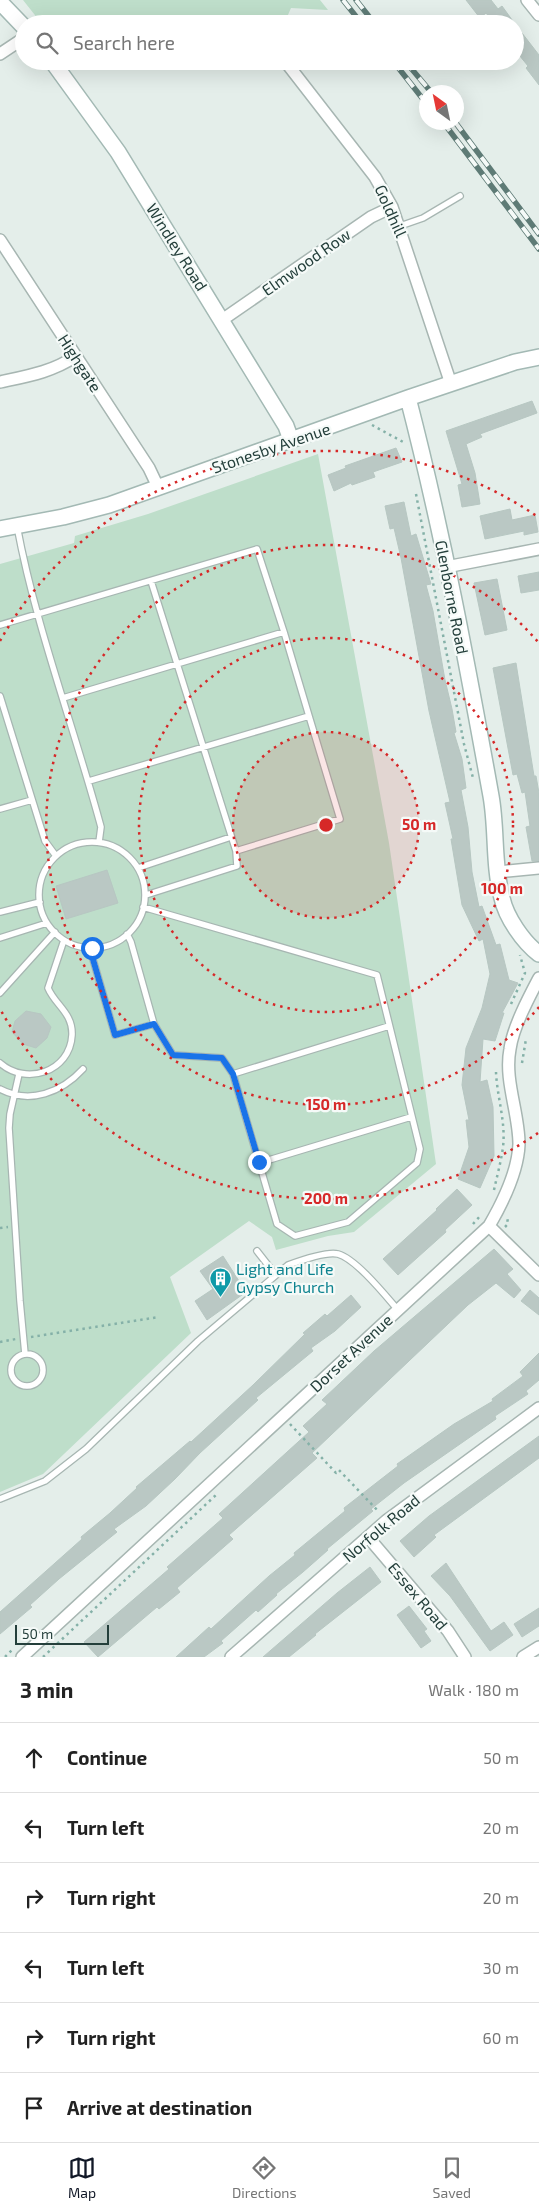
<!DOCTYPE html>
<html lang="en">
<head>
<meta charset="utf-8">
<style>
  :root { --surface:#fff; --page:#f6f6f6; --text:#222; --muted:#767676; --line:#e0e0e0; --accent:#111827 }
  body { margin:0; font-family:"Exo 2",sans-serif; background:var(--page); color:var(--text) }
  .compass { position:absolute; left:419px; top:85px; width:45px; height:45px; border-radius:50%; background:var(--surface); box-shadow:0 5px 20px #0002; rotate:327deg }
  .scale { position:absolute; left:15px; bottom:12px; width:94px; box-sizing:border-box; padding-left:5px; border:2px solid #243f3b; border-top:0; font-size:14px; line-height:18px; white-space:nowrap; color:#243f3b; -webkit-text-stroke:4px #f5faf8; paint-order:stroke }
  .stop { position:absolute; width:15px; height:15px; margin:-11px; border:4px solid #1a73e8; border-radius:50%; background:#fff }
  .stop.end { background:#1a73e8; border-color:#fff; box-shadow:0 1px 5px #0008 }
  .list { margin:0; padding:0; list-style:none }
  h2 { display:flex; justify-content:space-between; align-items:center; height:65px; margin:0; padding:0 20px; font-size:21px }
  h2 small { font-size:16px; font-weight:400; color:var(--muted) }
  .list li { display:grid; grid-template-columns:32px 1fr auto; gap:15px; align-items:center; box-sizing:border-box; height:70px; padding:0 20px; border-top:1px solid var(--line) }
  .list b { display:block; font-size:19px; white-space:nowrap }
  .list em { font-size:16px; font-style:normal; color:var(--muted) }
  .icon { flex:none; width:28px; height:28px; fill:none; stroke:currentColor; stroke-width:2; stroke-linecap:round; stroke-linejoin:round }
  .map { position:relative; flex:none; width:539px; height:1657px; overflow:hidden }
  .search { position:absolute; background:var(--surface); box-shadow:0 5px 20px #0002; left:15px; right:15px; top:15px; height:55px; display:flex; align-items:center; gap:12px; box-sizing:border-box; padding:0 18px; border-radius:28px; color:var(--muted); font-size:19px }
  .sheet { height:485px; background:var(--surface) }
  nav { display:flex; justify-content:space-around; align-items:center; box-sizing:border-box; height:70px; border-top:1px solid var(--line); background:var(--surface); font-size:14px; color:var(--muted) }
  nav a { display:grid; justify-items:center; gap:2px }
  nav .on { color:var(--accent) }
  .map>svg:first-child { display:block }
</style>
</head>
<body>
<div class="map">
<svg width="539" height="1657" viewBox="0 0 539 1657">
  <rect width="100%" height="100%" fill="#e4eeea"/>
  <path fill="#bedeca" d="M23,0H320L328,10L291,8L284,24H42Z
    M318,454L389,843L436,1164L354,1232L328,1236L276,1250L272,1237L249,1221L170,1277L191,1333L43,1474L0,1492V564L74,543L75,536L148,514Z"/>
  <path fill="#bac8c4" stroke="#b7c7c2" d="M466,0H491L498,9L502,6L515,24H495L486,13L480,18Z
    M515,24L539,55V85L526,68L528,66L515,50Z
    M532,401L537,413L480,434L482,437L466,444L475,473L480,504L462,507L458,485L462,484L446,431Z
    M396,448L402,462L373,472L375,477L352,485L351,483L334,491L328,475L346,468L345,466Z
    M404,502L411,536L416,534L431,584L426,585L433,611L445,680L452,709L456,732L454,733L462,759L466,788L461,790L468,827L472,872L479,907L482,906L496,945L500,944L509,980L518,983L502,1013H504L495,1041L483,1039L480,1082L487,1080L493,1107L494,1156L480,1188L458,1179L469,1147L466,1120H469L462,1085L466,1048L482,1008L490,974L483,939L479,941L462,905L451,839H453L445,803L450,802L429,711L401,558L394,528L390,529L385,506Z
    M510,509L512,520L535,515L538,532L524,535V531L485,539L480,516Z
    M539,572V590L521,593L518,576Z
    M497,579L507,630L485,635L474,583Z
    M516,663L534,776H536L539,793V861H532L526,827L530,826L525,792L522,793L517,774L513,775L493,668Z
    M107,870L118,903L66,919L56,886Z
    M26,1011L41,1014L51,1027L47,1038L36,1048L23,1044L12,1032L15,1021Z
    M457,1189L472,1205L445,1230L446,1232L398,1275L383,1259L437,1210L436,1209Z
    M494,1249L513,1269L507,1274L521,1290L514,1298L496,1283L468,1305L312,1453L317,1458L229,1535L233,1539L177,1588L180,1592L159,1609L157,1607L98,1657L84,1642L169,1569L167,1567L223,1518L219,1514L309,1432L303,1426L327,1404L322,1400L374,1351Z
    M223,1256L246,1292L207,1320L195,1301L213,1289L200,1271Z
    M530,1290L539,1298V1315L521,1301Z
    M351,1295L361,1307L335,1331L311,1348L313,1351L256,1398L258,1400L200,1453L175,1479L146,1506L114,1529L117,1532L59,1579L30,1605L32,1607L0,1634V1612L82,1539L81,1537L110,1513L137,1488L136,1487L190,1441L191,1442L253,1385L305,1334L303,1333L325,1314L327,1316Z
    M539,1353V1380L526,1391L528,1394L495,1416L496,1419L404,1483L371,1509L373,1511L327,1549L328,1550L303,1572L276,1594L277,1595L258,1612L256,1610L221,1641L223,1643L204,1657H176L209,1627L211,1629L269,1576L295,1555L294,1553L345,1511L344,1508L398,1466L397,1464L454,1424L493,1401L492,1399L523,1376L520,1372Z
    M539,1436V1458L434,1535L436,1537L414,1557L400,1541L429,1516Z
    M446,1563L491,1631L504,1622L513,1635L490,1651L450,1596L431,1576Z
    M370,1567L381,1582L315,1634L316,1635L289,1657H263L337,1593Z
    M409,1606L427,1629L424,1631L431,1641L421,1648L397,1615Z
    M539,1608V1626L522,1637L514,1624Z"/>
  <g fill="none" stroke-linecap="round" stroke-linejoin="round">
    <defs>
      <path id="lane" d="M400,226L423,218L460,196
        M17,526C36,628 74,727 101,827L99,842
        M151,581L236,851
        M0,625L257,549L284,632
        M0,696L45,841L56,856
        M63,698L284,632L309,716L89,781
        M0,809L32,800
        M39 895a53 53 0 1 1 106 0a53 53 0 1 1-106 0Z
        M138,868L231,837
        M146,895L237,866L236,851L340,819L309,716
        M143,907L377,975L420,1149L417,1163L348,1222L295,1236L277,1224L233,1074
        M0,912L40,902
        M127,934L131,942L154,1024L173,1055L222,1058L233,1074L389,1026
        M0,938L47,923
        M92,948V956L115,1035L154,1024
        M0,993L55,932
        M0,1063C26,1086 70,1072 72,1035C73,1013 55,1005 48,988L64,940
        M19,1074L10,1114L9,1128L20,1301L25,1354
        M0,1089C30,1105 62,1092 83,1069
        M259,1163L411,1117
        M257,1251L275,1274
        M11 1370a16 16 0 1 1 32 0a16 16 0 1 1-32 0Z
        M0,1499L45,1481L86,1449L198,1341L288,1265C299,1261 327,1251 338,1254C356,1259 385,1295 398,1310"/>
      <path id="street" d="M527,0L539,15
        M0,54L24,38
        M285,61L375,177L392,207L451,384
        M0,240L149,468L158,487
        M222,320L371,217L392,207
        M0,382C28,376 52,372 76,356
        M446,567L539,549
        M498,872L539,868
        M489,1226L539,1275
        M368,1537L448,1631L465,1657
        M22,1657L489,1226C503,1202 518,1172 519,1144C519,1113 504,1080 510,1049C513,1027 529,997 539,978
        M231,1657L386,1521L539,1408
        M523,1657L539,1647"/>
      <path id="secondary" d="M0,2L24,27
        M52,61L118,152L286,426L291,440
        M408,398C442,529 467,663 491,796C497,829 493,865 502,898C506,917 523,942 539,954
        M0,529L63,517L109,505L408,398L515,362L539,357"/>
    </defs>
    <use href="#lane" stroke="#a7b6b2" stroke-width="8"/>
    <use href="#street" stroke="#a7b6b2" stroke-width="14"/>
    <use href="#secondary" stroke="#a3b9b4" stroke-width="18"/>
    <path stroke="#85b1a8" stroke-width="2.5" stroke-dasharray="2.5 4" stroke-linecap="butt" d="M372,425L405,443
      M416,494L464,744L473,778
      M511,1004L525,973L520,955
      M522,1063L526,1039
      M494,1190C497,1176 501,1162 503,1147C506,1122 497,1097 496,1072
      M473,1224L481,1215
      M505,1227L508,1224L507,1216
      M0,1228L8,1227
      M31,1337L159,1317
      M0,1342L16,1339
      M290,1424L336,1473L339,1470L379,1512
      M5,1657L12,1650
      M43,1657L217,1494"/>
    <use href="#lane" stroke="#fff" stroke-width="5.5"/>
    <use href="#street" stroke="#fff" stroke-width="11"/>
    <use href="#secondary" stroke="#fff" stroke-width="15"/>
    <defs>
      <path id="rail" d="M343,0L362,24
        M356,0L375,24
        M393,61L426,103
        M405,61L431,92
        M443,122L539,249
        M455,122L539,234"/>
    </defs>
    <use href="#rail" stroke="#5e7b76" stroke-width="5.5"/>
    <use href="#rail" stroke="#f5faf8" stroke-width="4" stroke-dasharray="11" stroke-linecap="butt"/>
  </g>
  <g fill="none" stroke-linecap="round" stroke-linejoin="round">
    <path stroke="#1a73e8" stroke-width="6" d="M92,948V956L115,1035L154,1024L173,1055L222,1058L233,1074L259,1162"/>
  </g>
  <circle cx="326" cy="825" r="93" fill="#d62828" fill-opacity=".12"/>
  <g fill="none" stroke="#d62828" stroke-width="2.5" stroke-dasharray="2.5 5">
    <circle cx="326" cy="825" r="93"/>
    <circle cx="326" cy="825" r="187"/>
    <path d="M539 1007A280 280 0 1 1 539 643"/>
    <path d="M538 1133A374 374 0 0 1 0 1009M0 641A374 374 0 0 1 538 517"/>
  </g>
  <defs>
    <symbol id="building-pin" viewBox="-11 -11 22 30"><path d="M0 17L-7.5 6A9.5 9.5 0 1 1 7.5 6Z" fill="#0f9aa8" stroke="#f5faf8"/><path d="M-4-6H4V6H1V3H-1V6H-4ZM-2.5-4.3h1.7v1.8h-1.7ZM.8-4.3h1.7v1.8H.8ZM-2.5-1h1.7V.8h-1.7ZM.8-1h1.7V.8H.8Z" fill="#fff"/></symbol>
  </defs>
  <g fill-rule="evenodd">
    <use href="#building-pin" x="208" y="1266" width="25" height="34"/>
  </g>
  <g text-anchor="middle" stroke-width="4.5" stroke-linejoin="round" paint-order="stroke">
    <g font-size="16" fill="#243f3b" stroke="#f5faf8">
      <text transform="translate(391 211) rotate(66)" y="6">Goldhill</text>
      <text transform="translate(177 247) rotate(58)" y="6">Windley Road</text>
      <text transform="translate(306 262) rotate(-35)" y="6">Elmwood Row</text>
      <text transform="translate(80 363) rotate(57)" y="6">Highgate</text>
      <text transform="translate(271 448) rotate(-19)" y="6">Stonesby Avenue</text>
      <text transform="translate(452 597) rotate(79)" y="6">Glenborne Road</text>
      <text transform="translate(351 1353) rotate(-43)" y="6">Dorset Avenue</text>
      <text transform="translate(381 1528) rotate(-40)" y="6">Norfolk Road</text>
      <text transform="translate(418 1596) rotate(50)" y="6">Essex Road</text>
    </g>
    <g font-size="16" fill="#0d838f" stroke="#f5faf8" text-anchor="start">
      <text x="236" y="1275">Light and Life<tspan x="236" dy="18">Gypsy Church</tspan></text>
    </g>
  </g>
  <circle cx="326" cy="825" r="8" fill="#d62828" stroke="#f5faf8" stroke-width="2.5"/>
  <g font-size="15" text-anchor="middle" font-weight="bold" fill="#d62828" stroke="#f5faf8" stroke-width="4.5" stroke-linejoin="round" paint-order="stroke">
    <text x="419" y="830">50 m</text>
    <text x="502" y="894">100 m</text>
    <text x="326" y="1110">150 m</text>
    <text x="326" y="1204">200 m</text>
  </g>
</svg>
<svg class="compass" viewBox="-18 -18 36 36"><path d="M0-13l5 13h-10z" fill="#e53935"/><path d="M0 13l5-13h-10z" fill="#767676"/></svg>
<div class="scale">50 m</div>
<div class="stop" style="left:92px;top:948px"></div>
<div class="stop end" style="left:259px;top:1162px"></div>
<div class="search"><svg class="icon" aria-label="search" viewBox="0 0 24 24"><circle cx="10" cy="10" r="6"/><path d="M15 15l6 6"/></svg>Search here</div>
</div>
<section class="sheet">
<h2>3 min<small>Walk · 180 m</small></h2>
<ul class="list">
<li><svg class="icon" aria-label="ahead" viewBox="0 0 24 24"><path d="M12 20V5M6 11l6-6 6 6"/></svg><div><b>Continue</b></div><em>50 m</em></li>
<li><svg class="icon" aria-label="left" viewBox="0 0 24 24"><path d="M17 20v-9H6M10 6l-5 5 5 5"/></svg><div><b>Turn left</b></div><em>20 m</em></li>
<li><svg class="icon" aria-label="right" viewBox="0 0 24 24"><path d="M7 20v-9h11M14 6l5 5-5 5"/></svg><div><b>Turn right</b></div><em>20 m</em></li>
<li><svg class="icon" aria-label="left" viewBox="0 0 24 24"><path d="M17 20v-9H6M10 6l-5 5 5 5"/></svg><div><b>Turn left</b></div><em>30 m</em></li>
<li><svg class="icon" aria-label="right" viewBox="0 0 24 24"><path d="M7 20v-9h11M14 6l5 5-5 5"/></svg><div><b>Turn right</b></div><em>60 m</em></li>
<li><svg class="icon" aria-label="arrive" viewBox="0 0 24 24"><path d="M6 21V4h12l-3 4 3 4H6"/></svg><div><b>Arrive at destination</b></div></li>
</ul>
</section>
<nav>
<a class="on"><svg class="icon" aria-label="map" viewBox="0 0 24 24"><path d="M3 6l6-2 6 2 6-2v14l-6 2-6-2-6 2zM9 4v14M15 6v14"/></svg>Map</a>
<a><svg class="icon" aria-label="directions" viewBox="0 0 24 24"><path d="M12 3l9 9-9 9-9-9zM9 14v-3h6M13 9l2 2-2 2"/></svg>Directions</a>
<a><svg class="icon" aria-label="saved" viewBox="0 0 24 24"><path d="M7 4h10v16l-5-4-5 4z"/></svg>Saved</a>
</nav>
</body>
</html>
